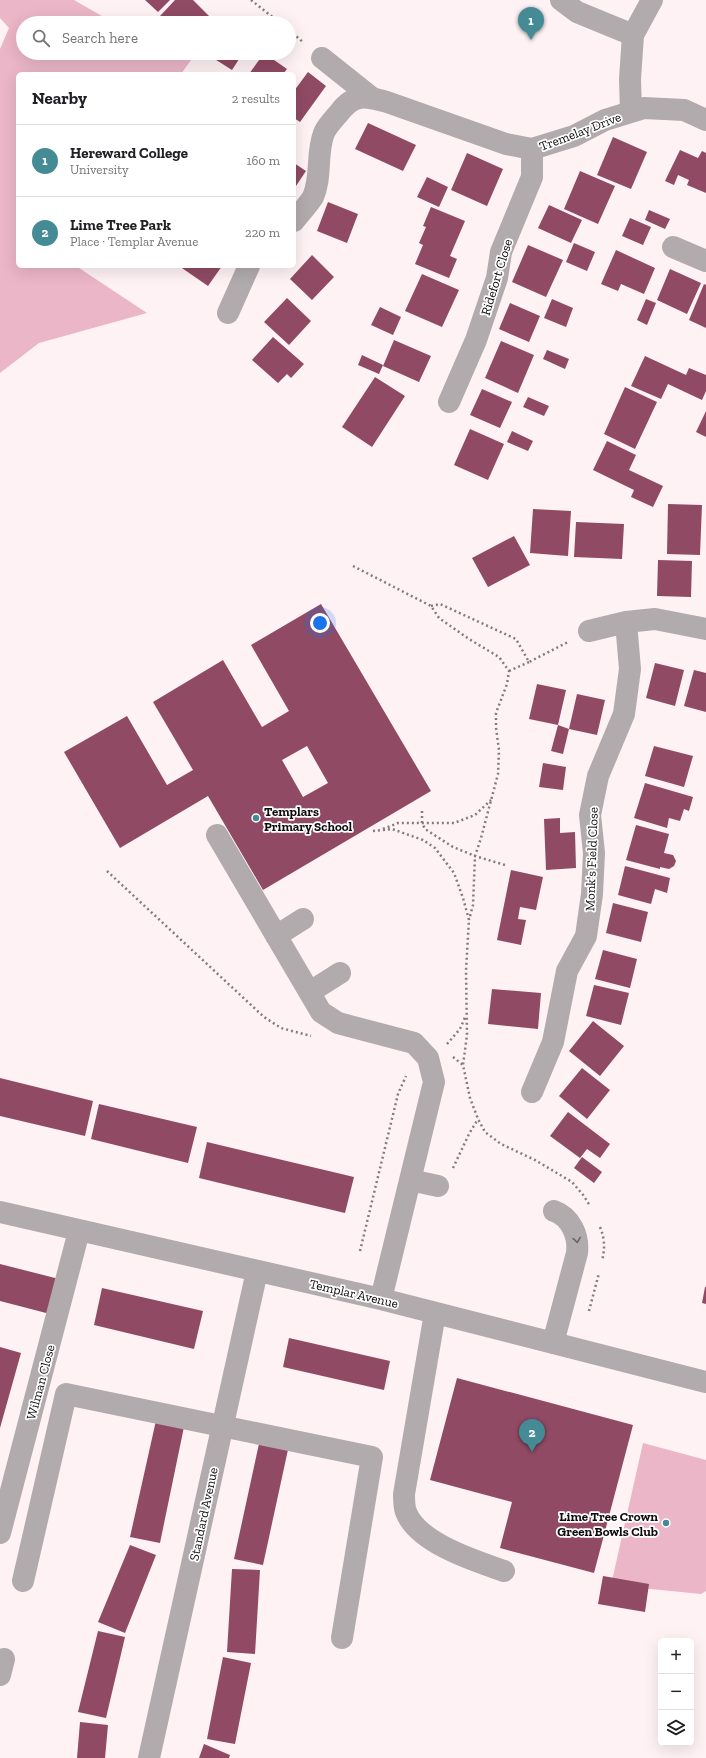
<!DOCTYPE html>
<html lang="en">
<head>
<meta charset="utf-8">
<style>
  :root { --surface:#fff; --page:#f6f6f6; --text:#202124; --muted:#757577; --line:#e0e0e0; --accent:#458b96 }
  body { margin:0; font-family:"Zilla Slab",serif; background:var(--page); color:var(--text) }
  .controls { position:absolute; right:12px; bottom:12px; display:grid; overflow:hidden; border-radius:6px; box-shadow:0 4px 16px #0002 }
  .controls button { width:36px; height:36px; display:grid; place-items:center; padding:0; border:0; border-bottom:1px solid var(--line); background:var(--surface); color:var(--text); font:20px sans-serif }
  .you { position:absolute; left:320px; top:623px; width:14px; height:14px; margin:-10px; border:3px solid #fff; border-radius:50%; background:#1a73e8; box-shadow:0 0 0 6px #1a73e833 }
  .badge { display:grid; place-items:center; width:26px; height:26px; border-radius:50%; background:var(--accent); color:#fff; font-size:13px; font-weight:700 }
  .pin { position:absolute; translate:-50% -33px; filter:drop-shadow(0 1px 2px #0008) }
  .pin::after { content:''; position:absolute; top:21px; width:14px; height:12px; background:inherit; clip-path:polygon(0 0,100% 0,50% 100%) }
  .list { margin:0; padding:0; list-style:none }
  h2 { display:flex; justify-content:space-between; align-items:center; height:52px; margin:0; padding:0 16px; font-size:17px }
  h2 small { font-size:13px; font-weight:400; color:var(--muted) }
  .list li { display:grid; grid-template-columns:26px 1fr auto; gap:12px; align-items:center; box-sizing:border-box; height:72px; padding:0 16px; border-top:1px solid var(--line) }
  .list b { display:block; font-size:15px; white-space:nowrap }
  .list p { margin:0; font-size:13px; white-space:nowrap; color:var(--muted) }
  .list em { font-size:13px; font-style:normal; color:var(--muted) }
  .icon { flex:none; width:22px; height:22px; fill:none; stroke:currentColor; stroke-width:2; stroke-linecap:round; stroke-linejoin:round }
  .map { position:relative; flex:none; width:706px; height:1758px; overflow:hidden }
  .search { position:absolute; background:var(--surface); box-shadow:0 4px 16px #0002; left:16px; top:16px; width:280px; height:44px; display:flex; align-items:center; gap:10px; box-sizing:border-box; padding:0 14px; border-radius:22px; color:var(--muted); font-size:15px }
  .panel { position:absolute; background:var(--surface); box-shadow:0 4px 16px #0002; left:16px; top:72px; width:280px; height:196px; border-radius:6px }
  .map>svg:first-child { display:block }
</style>
</head>
<body>
<div class="map">
<svg width="706" height="1758" viewBox="0 0 706 1758">
  <rect width="100%" height="100%" fill="#fef2f5"/>
  <path fill="#ebb6c7" d="M0,0H74L114,23H23V53H176L191,60L181,74H18V266H76L147,313L39,343L0,373V49L9,28L0,18Z
    M643,1443L706,1460V1591L701,1594L611,1585Z"/>
  <path fill="#904a64" fill-rule="evenodd" d="M145,0H170L158,12Z
    M175,0H193L210,17L204,23H168L160,16Z
    M216,53H243L232,70L213,58Z
    M264,53L287,69L283,74H249Z
    M308,72L326,86L300,122L294,118V91Z
    M368,123L416,145L403,171L355,149Z
    M613,137L647,152L631,189L597,175Z
    M680,150L698,158L702,151L706,153V193L687,185L689,180L678,175L674,185L665,181Z
    M467,153L503,169L487,206L451,190Z
    M294,163L306,171L294,189Z
    M580,171L615,186L598,224L564,209Z
    M427,177L448,187L439,207L417,197Z
    M328,202L358,214L347,243L317,231Z
    M549,205L582,220L571,243L538,228Z
    M431,207L465,221L450,256L457,259L449,278L415,264L423,245L419,243L426,227L423,226Z
    M649,210L670,219L665,229L645,220Z
    M630,218L651,227L643,245L622,236Z
    M574,243L595,252L587,271L566,262Z
    M528,245L563,260L546,297L512,282Z
    M616,250L655,268L644,294L621,284L618,291L601,284Z
    M312,255L334,277L312,300L290,279Z
    M179,266H222L208,286Z
    M670,269L701,283L687,314L657,300Z
    M422,274L459,290L442,327L405,311Z
    M704,284L706,285V328L689,320Z
    M287,298L311,321L289,345L264,322Z
    M552,299L573,308L566,327L544,318Z
    M646,299L656,303L647,325L637,320Z
    M510,303L540,316L529,342L499,329Z
    M380,307L401,317L393,335L371,325Z
    M273,337L304,364L291,378L287,374L278,383L252,360Z
    M394,340L431,356L419,382L383,366Z
    M501,341L534,355L518,393L485,378Z
    M547,350L569,359L565,369L543,359Z
    M362,355L383,365L379,374L358,365Z
    M645,356L686,375L689,368L706,375V391L702,400L668,384L661,399L631,386Z
    M375,377L405,396L372,447L342,427Z
    M625,387L657,402L635,449L604,434Z
    M482,389L512,402L500,428L470,415Z
    M528,397L549,406L544,416L523,407Z
    M706,411V437L696,432Z
    M470,429L504,444L488,480L454,465Z
    M512,431L533,441L528,451L507,442Z
    M607,441L636,455L629,470L663,486L653,507L631,497L634,490L593,470Z
    M668,504L702,505L700,555L667,554Z
    M533,509L571,511L568,556L530,553Z
    M576,522L624,524L622,559L574,557Z
    M514,536L530,565L488,587L472,558Z
    M658,560L692,561L691,597L657,596Z
    M321,604L431,791L263,890L208,796L120,848L64,752L127,716L167,785L193,770L153,702L223,660L262,727L289,711L251,645ZM307,746L328,783L303,797L282,760Z
    M655,663L684,670L675,706L646,698Z
    M694,670L706,673V712L684,706Z
    M537,684L566,690L558,725L569,729L577,694L605,700L597,735L569,729L563,754L551,751L558,725L529,719Z
    M654,746L693,756L684,787L645,776Z
    M543,763L566,767L563,790L539,787Z
    M645,783L693,797L689,811L684,809L680,821L669,818L667,828L634,818Z
    M560,818V833L575,832L576,868L546,870L544,819Z
    M636,825L669,834L664,853L673,855L676,861L674,866L669,869L660,867V869L626,860Z
    M625,866L670,878L667,893L655,889L651,904L618,895Z
    M511,870L543,877L536,910L520,907L518,919L526,920L521,945L497,940Z
    M613,903L648,912L641,942L606,933Z
    M603,950L637,959L630,988L595,979Z
    M594,985L629,993L621,1025L586,1016Z
    M492,989L541,993L538,1029L488,1024Z
    M593,1021L624,1046L600,1076L569,1051Z
    M582,1068L610,1090L587,1119L559,1096Z
    M0,1078L93,1101L85,1136L0,1116Z
    M99,1104L197,1127L188,1163L91,1139Z
    M568,1112L610,1144L600,1158L587,1149L580,1158L550,1136Z
    M207,1142L354,1177L345,1213L199,1178Z
    M582,1157L602,1172L594,1183L574,1168Z
    M0,1264L59,1279L50,1314L0,1301Z
    M705,1287H706V1304L702,1303Z
    M102,1288L203,1311L194,1349L94,1325Z
    M289,1338L390,1361L384,1390L283,1367Z
    M0,1347L21,1353L0,1428Z
    M457,1378L633,1425L594,1573L500,1548L512,1502L430,1480Z
    M157,1416L185,1422L160,1543L130,1537Z
    M260,1439L289,1445L263,1565L234,1559Z
    M130,1545L156,1555L125,1633L98,1622Z
    M232,1569L260,1570L255,1654L227,1652Z
    M603,1576L649,1584L645,1612L598,1604Z
    M98,1631L125,1637L106,1718L78,1712Z
    M223,1657L251,1663L235,1744L207,1739Z
    M80,1722L108,1725L105,1758H77Z
    M204,1744L230,1755L229,1758H199Z"/>
  <g fill="none" stroke-linecap="round" stroke-linejoin="round">
    <path stroke="#837b7d" stroke-width="2.5" stroke-dasharray="2 3" stroke-linecap="butt" d="M251,0L280,23
      M289,30L304,43
      M353,566L431,606L439,618L469,639L499,657L509,671L507,684L496,713V728L499,750L498,774L481,838L475,856L473,905L469,920
      M431,606L440,604L516,639L529,662L568,642
      M509,671L529,662
      M422,811V823L425,829L453,847L475,856L505,865
      M383,829L398,823H454L475,815L491,800
      M373,831L392,829L423,840L435,848L454,873L463,898L469,920L466,970L467,1035L463,1065L470,1098L478,1119L485,1132L501,1144L535,1160L572,1182L584,1196L590,1206
      M107,871L264,1017L281,1028L311,1036
      M447,1044L460,1029L466,1015
      M453,1057L463,1065
      M453,1168L469,1134L478,1119
      M600,1227C605,1239 605,1249 602,1261
      M360,1251L398,1094L406,1076
      M589,1311L599,1273"/>
    <path stroke="#b2abad" stroke-width="22" d="M561,0L577,12L633,35
      M322,58L371,97
      M631,112L630,79L633,35L652,0
      M294,221C300,213 308,205 313,197C322,177 316,153 324,133C327,126 334,119 339,113C354,93 365,96 387,102L506,144L532,149L574,136L605,120L644,108L684,110L706,120
      M673,247L706,261
      M228,313L249,266
      M449,402L476,340L497,278L501,252L532,177V149
      M589,631L626,622L655,619L706,629
      M217,835L321,1012L338,1023L414,1043L428,1058L434,1082L381,1299
      M276,936L303,919
      M310,992L340,973
      M532,1092L553,1042L567,971L586,936L592,894L594,853L590,815L598,776L624,714L630,669L626,622
      M410,1180L438,1186
      M0,1212L381,1299L706,1382
      M435,1313L404,1494C404,1500 404,1507 406,1512C418,1543 475,1561 504,1571
      M553,1343L577,1253C579,1236 571,1217 554,1211
      M0,1533L79,1231
      M23,1581L66,1394L372,1457L342,1638
      M0,1675L4,1659
      M149,1758L257,1271"/>
  </g>
  <defs><path id="oneway-chevron" d="M-2-3.5L2.5 0L-2 3.5" fill="none" stroke-width="1.6" stroke-linecap="round" stroke-linejoin="round"/></defs>
  <use stroke="#696365" href="#oneway-chevron" transform="translate(577 1240) rotate(81)"/>
  <g fill="#458b96" stroke="#fff" stroke-width="1.5">
    <circle cx="256" cy="818" r="4"/>
    <circle cx="666" cy="1523" r="4"/>
  </g>
  <g text-anchor="middle" stroke-width="3.5" stroke-linejoin="round" paint-order="stroke">
    <g font-size="13" fill="#0f0b0c" stroke="#fff">
      <text transform="translate(580 131) rotate(-21)" y="5">Tremelay Drive</text>
      <text transform="translate(496 277) rotate(-73)" y="5">Ridefort Close</text>
      <text transform="translate(591 859) rotate(-88)" y="5">Monk's Field Close</text>
      <text transform="translate(354 1293) rotate(13)" y="5">Templar Avenue</text>
      <text transform="translate(40 1382) rotate(-75)" y="5">Wilman Close</text>
      <text transform="translate(203 1514) rotate(-78)" y="5">Standard Avenue</text>
    </g>
    <g font-size="13" font-weight="bold" fill="#0f0b0c" stroke="#fff" text-anchor="start">
      <text x="264" y="816">Templars<tspan x="264" dy="15">Primary School</tspan></text>
      <text x="658" y="1521" text-anchor="end">Lime Tree Crown<tspan x="658" dy="15">Green Bowls Club</tspan></text>
    </g>
  </g>
</svg>
<div class="controls">
<button>+</button>
<button>−</button>
<button><svg class="icon" aria-label="layers" viewBox="0 0 24 24"><path d="M12 4l9 5-9 5-9-5zM3 14l9 5 9-5"/></svg></button>
</div>
<div class="you"></div>
<div class="pin badge" style="left:531px;top:40px">1</div>
<div class="pin badge" style="left:532px;top:1452px">2</div>
<div class="search"><svg class="icon" aria-label="search" viewBox="0 0 24 24"><circle cx="10" cy="10" r="6"/><path d="M15 15l6 6"/></svg>Search here</div>
<section class="panel">
<h2>Nearby<small>2 results</small></h2>
<ul class="list">
<li><span class="badge">1</span><div><b>Hereward College</b><p>University</p></div><em>160 m</em></li>
<li><span class="badge">2</span><div><b>Lime Tree Park</b><p>Place · Templar Avenue</p></div><em>220 m</em></li>
</ul>
</section>
</div>
</body>
</html>
